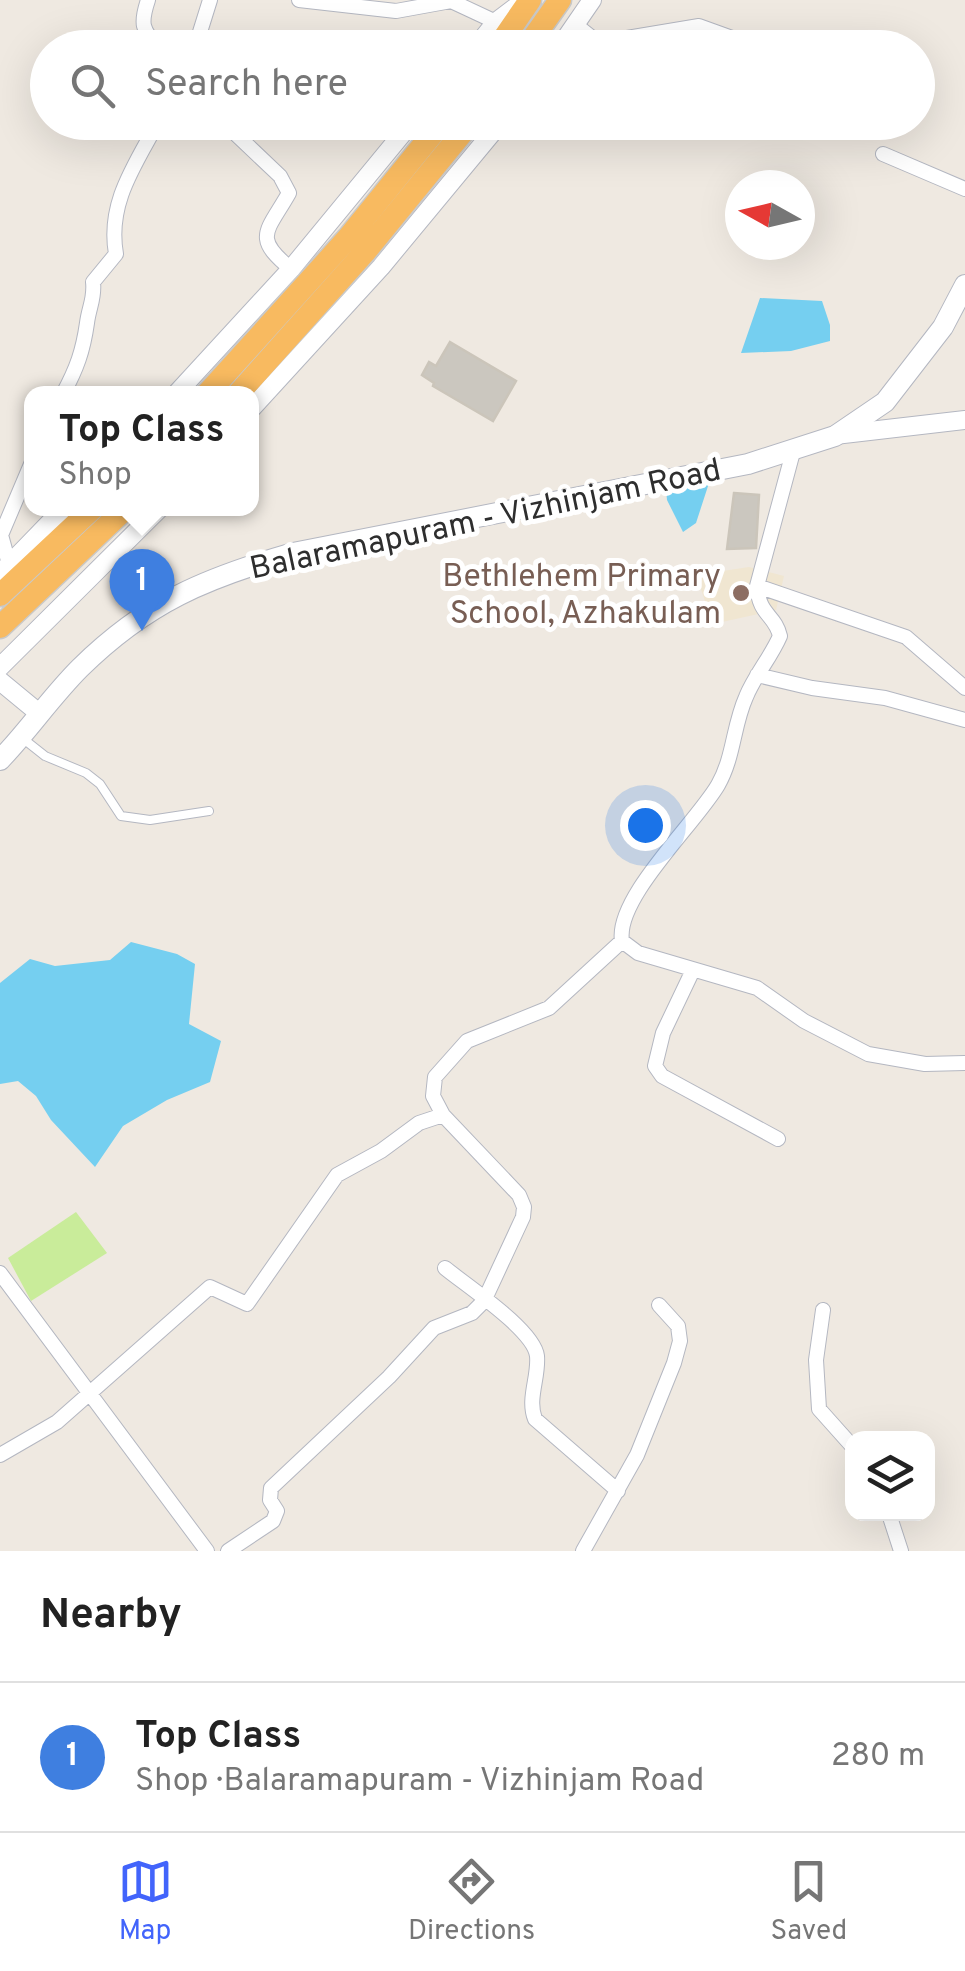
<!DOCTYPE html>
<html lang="en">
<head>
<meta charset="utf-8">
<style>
  :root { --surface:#fff; --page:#f6f6f6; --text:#222; --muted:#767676; --line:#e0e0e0; --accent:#4264fb }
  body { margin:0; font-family:Overpass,sans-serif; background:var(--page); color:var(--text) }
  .controls { position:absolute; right:30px; bottom:30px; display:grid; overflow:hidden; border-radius:20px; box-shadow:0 10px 40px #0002 }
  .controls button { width:90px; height:90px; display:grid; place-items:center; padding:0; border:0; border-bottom:2px solid var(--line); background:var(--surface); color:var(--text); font:50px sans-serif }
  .compass { position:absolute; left:725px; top:170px; width:90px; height:90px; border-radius:50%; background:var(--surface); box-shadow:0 10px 40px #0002; rotate:278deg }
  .you { position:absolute; left:645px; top:825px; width:35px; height:35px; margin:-25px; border:8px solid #fff; border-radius:50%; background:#1a73e8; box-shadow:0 0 0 15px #1a73e833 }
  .badge { display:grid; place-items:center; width:65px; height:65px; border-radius:50%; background:var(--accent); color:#fff; font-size:32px; font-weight:700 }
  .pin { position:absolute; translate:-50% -82px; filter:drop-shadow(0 2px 5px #0008) }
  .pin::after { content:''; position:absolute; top:52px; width:35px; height:30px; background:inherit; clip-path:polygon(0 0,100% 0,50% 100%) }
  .popup { position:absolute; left:24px; top:386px; width:235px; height:130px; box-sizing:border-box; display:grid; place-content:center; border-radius:20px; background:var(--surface); filter:drop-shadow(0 2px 8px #0005); font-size:32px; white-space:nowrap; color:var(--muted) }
  .popup b { font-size:38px; color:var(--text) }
  .popup::after { content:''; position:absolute; left:50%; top:100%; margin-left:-20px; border:20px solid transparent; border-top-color:var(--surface) }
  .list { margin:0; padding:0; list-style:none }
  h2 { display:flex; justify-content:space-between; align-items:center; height:130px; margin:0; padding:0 40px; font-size:42px }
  h2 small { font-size:32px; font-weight:400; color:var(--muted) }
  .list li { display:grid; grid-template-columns:65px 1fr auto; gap:30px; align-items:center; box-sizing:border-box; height:150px; padding:0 40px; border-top:2px solid var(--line) }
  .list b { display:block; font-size:38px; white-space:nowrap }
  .list p { margin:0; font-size:32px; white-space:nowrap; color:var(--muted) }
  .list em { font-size:32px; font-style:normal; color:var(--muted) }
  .icon { flex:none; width:55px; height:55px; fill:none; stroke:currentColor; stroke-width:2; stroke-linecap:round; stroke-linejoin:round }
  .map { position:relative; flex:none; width:965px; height:1551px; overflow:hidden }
  .search { position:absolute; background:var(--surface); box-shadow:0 10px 40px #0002; left:30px; right:30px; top:30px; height:110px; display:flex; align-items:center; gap:25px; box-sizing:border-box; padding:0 35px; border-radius:55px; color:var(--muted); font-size:38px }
  .sheet { height:280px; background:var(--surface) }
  nav { display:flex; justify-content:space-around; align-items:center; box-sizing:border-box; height:140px; border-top:2px solid var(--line); background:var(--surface); font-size:28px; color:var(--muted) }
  nav a { display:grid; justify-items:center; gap:5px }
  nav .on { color:var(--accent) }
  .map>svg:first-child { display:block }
</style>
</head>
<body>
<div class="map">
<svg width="965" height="1551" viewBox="0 0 965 1551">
  <rect width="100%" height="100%" fill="#efe9e1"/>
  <path fill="#f0e6d1" d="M749,567L784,576L776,610L713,624L696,575Z"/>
  <path fill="#c9ec9a" d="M76,1212L107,1253L31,1301L8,1258Z"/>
  <path fill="#75cff0" d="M760,298L822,301L830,325V341L791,351L741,353Z
    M709,483L696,523L683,532L667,500L666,489Z
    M131,942L177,954L195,964L189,1024L221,1041L210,1082L167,1100L123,1126L95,1167L51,1120L36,1096L18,1081L0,1084V983L30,959L55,966L110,960Z"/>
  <path fill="#cbc7bf" stroke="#cbc5ba" stroke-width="2.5" d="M450,342L516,381L493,421L433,386L434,383L422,375L429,362L436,366Z
    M734,493L759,495L756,548L727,549Z"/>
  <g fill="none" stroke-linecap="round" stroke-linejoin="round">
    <defs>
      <path id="service" d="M21,737L45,756L86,773L100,784L121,816L150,820L209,811"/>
      <path id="minor" d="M148,0C140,24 142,29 158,48
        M299,0L396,11L451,1L496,22
        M576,25L591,37L609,41L699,26L760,48
        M195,48L210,0
        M223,122L280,176L289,193C267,232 252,237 291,269
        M883,154L965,189
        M63,394C77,368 83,351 87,323C89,307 95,298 93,282L116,254C107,203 135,165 158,122
        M793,452L757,586C759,616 775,614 780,636C771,657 755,675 746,697C733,726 734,757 718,785C696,823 615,898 622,941L638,953L757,988L804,1021L868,1054L925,1064L965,1063
        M9,564L1,535L32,462
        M757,586L906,637L965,688
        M757,675L812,688L885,698L965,720
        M693,970L663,1033L655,1066L662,1076L778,1139
        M443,1115L433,1096L435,1077L467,1041L549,1008L622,941
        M445,1268C467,1286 534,1330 537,1356C539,1377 527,1399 535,1419L618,1491
        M0,1273L207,1551
        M823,1310L816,1360L819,1409L852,1446
        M0,1455L57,1422L210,1287L247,1304L337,1175L381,1151L419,1123L443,1115L519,1195L524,1207L523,1217L484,1301L472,1313L434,1328L389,1377L271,1488L270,1500L277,1511L273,1521L228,1551
        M889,1514L901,1551
        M583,1551L637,1455L674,1363L680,1341L678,1326L659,1305"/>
      <path id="tertiary" d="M475,48L496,22L525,0
        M559,48L592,0
        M176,394L291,269L412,122
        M252,408L381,267L501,122
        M835,435L965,420
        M0,574L64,508
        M0,667L160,508
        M0,681L40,714"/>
      <path id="secondary" d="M0,760C28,731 51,697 80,668C147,602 206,578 293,553L748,464L835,436L885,402L943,327L965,285"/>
      <path id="trunk" d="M497,48L530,0
        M526,48L560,0
        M207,394L348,238L442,122
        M238,394L365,252L471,122
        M0,595L93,508
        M0,627L126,508"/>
    </defs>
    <use href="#service" stroke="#b4b7c1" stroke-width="10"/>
    <use href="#minor" stroke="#b4b7c1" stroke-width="16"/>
    <use href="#tertiary" stroke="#b4b7c1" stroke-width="20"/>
    <use href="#secondary" stroke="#b4b7c1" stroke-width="22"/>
    <use href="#trunk" stroke="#c9c9c9" stroke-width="25"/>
    <use href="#service" stroke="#fff" stroke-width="8"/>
    <use href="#minor" stroke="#fff" stroke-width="14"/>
    <use href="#tertiary" stroke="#fff" stroke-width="18"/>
    <use href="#secondary" stroke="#fff" stroke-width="20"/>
    <use href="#trunk" stroke="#f8ba60" stroke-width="22"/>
  </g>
  <circle fill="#8d6e63" stroke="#fff" stroke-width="4" cx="741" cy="593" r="10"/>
  <g text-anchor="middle" stroke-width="10" stroke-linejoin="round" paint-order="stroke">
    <g font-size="32" fill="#2e2e2e" stroke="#fff">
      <text transform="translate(485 518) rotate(-12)" y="11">Balaramapuram - Vizhinjam Road</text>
    </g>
    <g font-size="32" fill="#785e54" stroke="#fff" text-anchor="end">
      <text x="721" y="586">Bethlehem Primary<tspan x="721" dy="37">School, Azhakulam</tspan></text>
    </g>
  </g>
</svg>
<div class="controls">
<button><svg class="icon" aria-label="layers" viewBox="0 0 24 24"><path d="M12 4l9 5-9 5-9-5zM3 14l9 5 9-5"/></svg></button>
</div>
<svg class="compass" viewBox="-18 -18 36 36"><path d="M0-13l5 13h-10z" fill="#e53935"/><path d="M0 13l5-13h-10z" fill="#767676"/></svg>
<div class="you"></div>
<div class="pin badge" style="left:142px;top:631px;background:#3f7fe0">1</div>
<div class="popup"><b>Top Class</b>Shop</div>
<div class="search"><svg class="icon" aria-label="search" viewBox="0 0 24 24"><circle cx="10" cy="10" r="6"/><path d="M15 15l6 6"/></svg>Search here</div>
</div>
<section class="sheet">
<h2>Nearby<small></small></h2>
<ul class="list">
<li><span class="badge" style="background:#3f7fe0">1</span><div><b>Top Class</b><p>Shop · Balaramapuram - Vizhinjam Road</p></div><em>280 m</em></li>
</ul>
</section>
<nav>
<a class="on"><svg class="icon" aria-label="map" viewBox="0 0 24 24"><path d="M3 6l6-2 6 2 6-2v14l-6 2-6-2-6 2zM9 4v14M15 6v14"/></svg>Map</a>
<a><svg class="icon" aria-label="directions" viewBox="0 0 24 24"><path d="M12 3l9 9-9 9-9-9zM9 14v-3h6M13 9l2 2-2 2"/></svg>Directions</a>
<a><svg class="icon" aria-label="saved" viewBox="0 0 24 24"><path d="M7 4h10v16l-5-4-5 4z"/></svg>Saved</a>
</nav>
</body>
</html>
